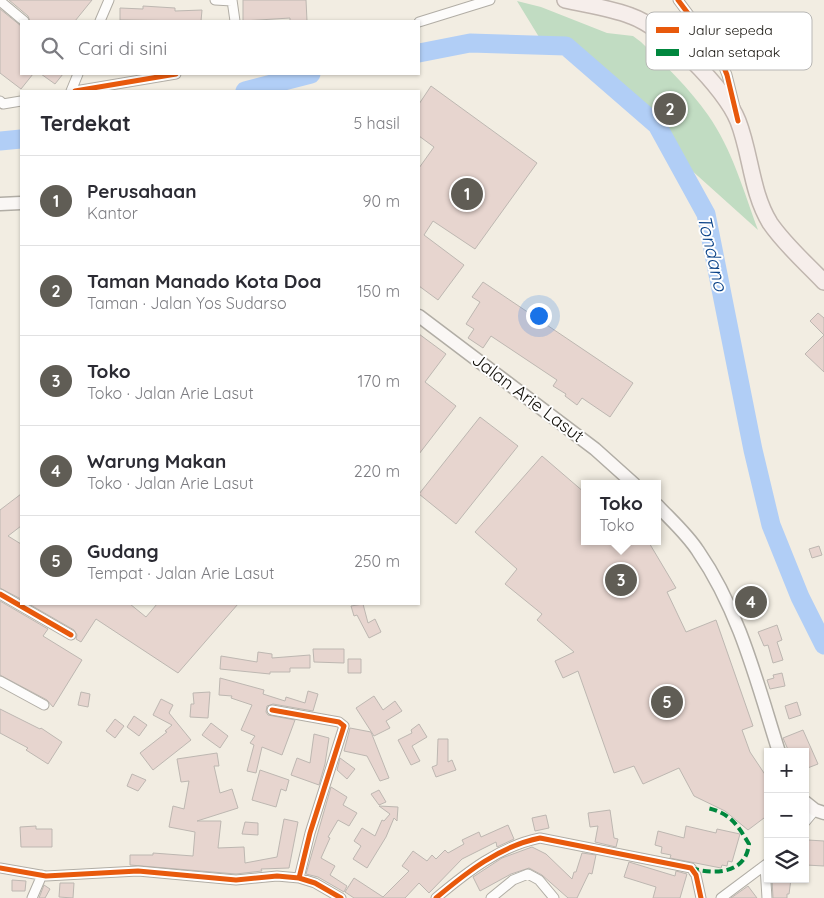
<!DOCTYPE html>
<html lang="id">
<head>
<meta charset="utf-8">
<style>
  :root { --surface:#fff; --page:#f2f2f3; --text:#2b2b33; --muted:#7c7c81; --line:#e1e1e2; --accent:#605d55 }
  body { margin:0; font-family:Quicksand,sans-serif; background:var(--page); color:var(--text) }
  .controls { position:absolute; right:15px; bottom:15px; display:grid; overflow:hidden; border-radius:0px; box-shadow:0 1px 4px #0004 }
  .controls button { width:45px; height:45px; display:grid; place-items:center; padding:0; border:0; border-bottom:1px solid var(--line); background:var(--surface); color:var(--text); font:25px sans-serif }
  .you { position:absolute; left:538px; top:315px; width:18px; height:18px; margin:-12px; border:4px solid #fff; border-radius:50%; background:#1a73e8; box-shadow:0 0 0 8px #1a73e833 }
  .badge { display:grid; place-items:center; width:32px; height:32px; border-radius:50%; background:var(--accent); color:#fff; font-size:16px; font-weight:700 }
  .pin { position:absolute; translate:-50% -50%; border:2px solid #fff; box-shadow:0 1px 5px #0006 }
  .popup { position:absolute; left:581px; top:480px; width:80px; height:65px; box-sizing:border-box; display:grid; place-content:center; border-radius:0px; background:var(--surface); filter:drop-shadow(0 1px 4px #0005); font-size:16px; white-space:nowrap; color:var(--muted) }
  .popup b { font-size:19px; color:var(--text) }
  .popup::after { content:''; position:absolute; left:50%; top:100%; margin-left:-10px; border:10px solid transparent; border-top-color:var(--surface) }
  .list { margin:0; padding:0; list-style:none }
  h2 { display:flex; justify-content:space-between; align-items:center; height:65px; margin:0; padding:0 20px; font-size:21px }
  h2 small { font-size:16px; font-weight:400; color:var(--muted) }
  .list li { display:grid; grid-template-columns:32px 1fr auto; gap:15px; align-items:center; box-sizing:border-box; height:90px; padding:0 20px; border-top:1px solid var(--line) }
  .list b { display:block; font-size:19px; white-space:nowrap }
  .list p { margin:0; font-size:16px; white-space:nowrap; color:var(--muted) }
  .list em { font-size:16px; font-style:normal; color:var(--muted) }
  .icon { flex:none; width:28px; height:28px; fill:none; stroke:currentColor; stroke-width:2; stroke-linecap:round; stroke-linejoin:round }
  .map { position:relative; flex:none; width:824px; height:898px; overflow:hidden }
  .search { position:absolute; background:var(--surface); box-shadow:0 1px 4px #0004; left:20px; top:20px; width:400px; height:55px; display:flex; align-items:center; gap:12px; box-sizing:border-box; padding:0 18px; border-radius:0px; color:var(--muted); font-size:19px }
  .panel { position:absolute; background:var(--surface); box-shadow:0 1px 4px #0004; left:20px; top:90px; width:400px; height:515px; border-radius:0px }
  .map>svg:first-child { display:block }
</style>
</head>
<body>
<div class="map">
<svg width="824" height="898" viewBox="0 0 824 898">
  <rect width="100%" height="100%" fill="#f2ede2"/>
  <path fill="#c1dcc2" d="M517,1L541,7L607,33L633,36L641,42C665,65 689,88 708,115C732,149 744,192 758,230L689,168L673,147L643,119L633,101L603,72L573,49L539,37Z"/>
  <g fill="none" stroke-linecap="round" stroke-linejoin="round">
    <path stroke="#b1cef6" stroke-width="19" d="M419,53L470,43L566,46L657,125L706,214L753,450L771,525L800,597L824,645
      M245,91L311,74
      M0,141L21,139"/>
  </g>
  <path fill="#e7d5cf" stroke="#bdb7b1" d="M9,0H92L75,21H30L28,16Z
    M243,0H306L307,21H290V18L243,21Z
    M143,6L175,8V11L202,10L201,21L120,20V8L143,9Z
    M0,9L21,26V74H33L21,89L0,73Z
    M41,74H63L55,84Z
    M431,86L537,163L475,249L433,221L424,235L464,265L438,300L419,286V168L434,147L419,136V104Z
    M483,282L633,383L610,417L582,398L577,405L565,396L566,394L553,386L557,380L491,336L483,348L468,338L474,329L466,324L480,302L472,297Z
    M818,313L824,318V372L805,354L824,335L810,321Z
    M419,334L446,354L425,382L456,406L419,454Z
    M480,417L518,446L456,524L419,494Z
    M542,456L585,493V541H648L676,588L667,592L686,632L716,620L753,726L742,730L750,752L768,779V815L748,830L725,811L694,796L679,768L643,784L634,766L614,773L578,671L563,678L555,661L574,652L537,620L542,614L505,584L517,569L475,532Z
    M21,494V526L8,536L21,544V599L0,588V510Z
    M819,546L822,555L812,558L809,549Z
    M755,598L757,607L746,612L740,606Z
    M0,601L48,629L43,636L82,660L53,707L47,700L0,675Z
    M29,604H130L146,617L157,604H238L178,673L96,619L81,642L76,639L77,635L74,630Z
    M363,604L368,623L375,619L381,632L369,638L357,615L354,616L351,606Z
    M777,625L782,640L777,642L783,660L773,663L768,645L764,646L758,632Z
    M313,649H344V663L314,662Z
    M258,652L272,654V658L310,655V668H290V672H270V674L220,669L221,656L257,662Z
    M348,659H361V673H348Z
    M782,673L785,686L770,689L767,680L774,678L773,675Z
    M220,678L264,690L263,694L285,701L286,697L305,703L308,691L318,694L313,711L273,704L267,706L266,712L268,715L295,720L282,755L262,747L256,773L247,771L254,745L250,743L255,736L241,730L252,705L231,698L232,696L219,695Z
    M81,692L90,694L88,707L78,705Z
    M210,692L208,718L190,717L191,704H194L193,693Z
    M374,696L383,710L395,701L402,711L386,721L390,728L374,736L356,708Z
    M161,699L173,705L169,713L191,740L153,770L140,753L167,732L165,731L172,725L153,715Z
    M797,702L801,715L789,719L785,706Z
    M0,709L40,729L41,728L62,742L48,764L26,750L28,748L0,733Z
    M134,716L147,725L139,736L127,727Z
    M115,719L124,726L115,738L106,731Z
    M211,723L228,736L220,748L202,735Z
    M419,724L427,737L412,746L420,761L411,765L398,740L412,733L411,730Z
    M350,728L371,732L389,778L380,781L367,756L344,751Z
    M803,730L818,764L805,769V752H789L783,738Z
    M314,734L329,738L325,764L319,785L291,775L297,758L310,763Z
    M438,739H448V762L452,760L456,770L436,777L432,767L437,765Z
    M217,753L219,766H214L220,793L232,789L238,808L197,821H221L218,848L244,847L245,863L277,857L284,819L298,822L289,868L261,869L262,871L236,874L130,865V855H153V853L193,856L195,832L169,827L173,806L184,809L189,781L181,782L177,759Z
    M340,758L355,769L347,779L337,770Z
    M260,770L289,780L286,791L281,789L276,807L252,800Z
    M132,774L146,780L138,791L127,786Z
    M331,787L347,797L343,805L357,813L349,826L338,820L328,837L330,838L321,858L335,866L330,875L347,886L344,892L318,877L306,874Z
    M379,790L386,802L379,805L371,794Z
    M379,806L398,807L397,821L394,818L386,837L367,868L353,859L361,846L354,841L362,828L375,836L382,820L384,821L390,814Z
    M610,810L614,838L618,839L616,847L595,842L598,826L590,827L588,813Z
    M546,815L549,828L535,831L532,818Z
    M245,822L258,823V835L242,834Z
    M508,825L514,839L497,847L496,842L462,859L429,893L419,883L405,898H354L345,892L354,878L383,897L409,871L402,866L413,851L427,861L432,855L436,859L445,850L448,853L464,844L462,840L479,832L481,837Z
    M36,826V829H52V847H21L20,827Z
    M686,826L716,833L717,829L740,834L732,862L728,861L727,866L722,865L721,868L670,858L671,855L661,853L662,847L655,845L658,831L684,838Z
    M808,840L824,841V866L806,865Z
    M532,847L546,854L572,879L574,872H576L582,853L596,855L592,874L589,873L577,898H568L542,875L529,868L511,874L480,891L473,877L502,858Z
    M629,862L675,876L676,871L687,874L680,898H653L656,887L624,877Z
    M772,879H791L789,894H787V898H773Z
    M12,880L26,881L25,891H12Z
    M60,883H74L73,898L59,897Z
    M44,885L50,889L45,898H39Z
    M748,886L757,898H731Z"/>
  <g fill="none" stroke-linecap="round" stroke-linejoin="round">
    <defs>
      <path id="minor" d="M215,0L232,1
        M232,0L235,21
        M678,0L719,55L727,75L735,107
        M0,1L24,21
        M100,21L109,0
        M419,22L490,0
        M71,91L78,74
        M75,91L176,74
        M0,101L3,104L21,101
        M0,594L71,635
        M0,681L44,705
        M272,710L339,722L344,726L310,833L299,878
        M805,822L815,810
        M765,866L767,898
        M0,868L46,876L138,871L236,880L277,876L299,878L315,883L341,898
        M32,898L42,875
        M436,898C467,872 500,846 540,838L691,868L696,875L701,898
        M491,898L513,880L528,874L539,880L554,898
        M721,898L768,863"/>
      <path id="secondary" d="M0,204L21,203
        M419,316L595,449L634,484
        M657,505C671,520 687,534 698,551C740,612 757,683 779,752
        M805,802L815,810L824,813"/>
      <path id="trunk" d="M565,0C587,5 610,8 631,16C665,28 725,88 738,121C751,154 751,192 770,223C785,245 806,263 824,282"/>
    </defs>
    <use href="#minor" stroke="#b1ada5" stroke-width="11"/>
    <use href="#secondary" stroke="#b1ada5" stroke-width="15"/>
    <use href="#trunk" stroke="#c0b6af" stroke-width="18"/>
    <use href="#minor" stroke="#fdfcfb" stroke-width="9"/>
    <use href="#secondary" stroke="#faf7f5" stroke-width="12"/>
    <use href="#trunk" stroke="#f6eeeb" stroke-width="15"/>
    <path stroke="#00873e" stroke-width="4" stroke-dasharray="8 4" stroke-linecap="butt" d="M691,868C714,875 746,874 749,844C737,824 730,813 707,808"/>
    <defs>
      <path id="cycleway" d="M678,0L719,55L727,75L738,121
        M75,91L176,74
        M0,594L71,635
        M272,710L339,722L344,726L310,833L299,878
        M0,868L46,876L138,871L236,880L277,876L299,878L315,883L341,898
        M436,898C467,872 500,846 540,838L691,868L696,875L701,898"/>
    </defs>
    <use href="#cycleway" stroke="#fff" stroke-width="8"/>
    <use href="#cycleway" stroke="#e8590c" stroke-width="5"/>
  </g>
  <g text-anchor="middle" stroke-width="4" stroke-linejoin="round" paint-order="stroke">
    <g font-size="18" fill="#120f09" stroke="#fff">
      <text transform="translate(528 398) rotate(37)" y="6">Jalan Arie Lasut</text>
    </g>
    <g font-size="19" font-style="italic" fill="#074087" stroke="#fff">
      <text transform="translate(713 253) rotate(77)" y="7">Tondano</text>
    </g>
  </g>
  <rect x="646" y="12" width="166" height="58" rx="8" fill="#fff" stroke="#b8b7b5" stroke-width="1"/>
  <rect x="656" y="27" width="23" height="6" fill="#e8590c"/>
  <rect x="656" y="49" width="23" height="7" fill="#00873e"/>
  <g font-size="14" fill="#120f09">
    <text x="688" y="35">Jalur sepeda</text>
    <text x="688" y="57">Jalan setapak</text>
  </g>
</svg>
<div class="controls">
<button>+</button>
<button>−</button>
<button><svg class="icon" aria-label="layers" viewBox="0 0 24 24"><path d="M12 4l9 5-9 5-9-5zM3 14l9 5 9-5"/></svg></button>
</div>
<div class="you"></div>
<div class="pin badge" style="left:467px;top:194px">1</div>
<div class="pin badge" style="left:670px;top:109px">2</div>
<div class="pin badge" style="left:621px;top:580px">3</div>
<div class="popup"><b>Toko</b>Toko</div>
<div class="pin badge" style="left:751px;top:602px">4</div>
<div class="pin badge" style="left:667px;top:702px">5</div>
<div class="search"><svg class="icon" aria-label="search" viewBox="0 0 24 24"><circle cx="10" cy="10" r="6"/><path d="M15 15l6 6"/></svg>Cari di sini</div>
<section class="panel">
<h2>Terdekat<small>5 hasil</small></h2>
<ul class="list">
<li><span class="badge">1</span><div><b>Perusahaan</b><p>Kantor</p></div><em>90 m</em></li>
<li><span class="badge">2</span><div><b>Taman Manado Kota Doa</b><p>Taman · Jalan Yos Sudarso</p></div><em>150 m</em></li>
<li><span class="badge">3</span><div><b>Toko</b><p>Toko · Jalan Arie Lasut</p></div><em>170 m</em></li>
<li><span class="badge">4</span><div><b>Warung Makan</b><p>Toko · Jalan Arie Lasut</p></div><em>220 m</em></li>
<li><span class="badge">5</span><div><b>Gudang</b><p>Tempat · Jalan Arie Lasut</p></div><em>250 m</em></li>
</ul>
</section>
</div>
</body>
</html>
